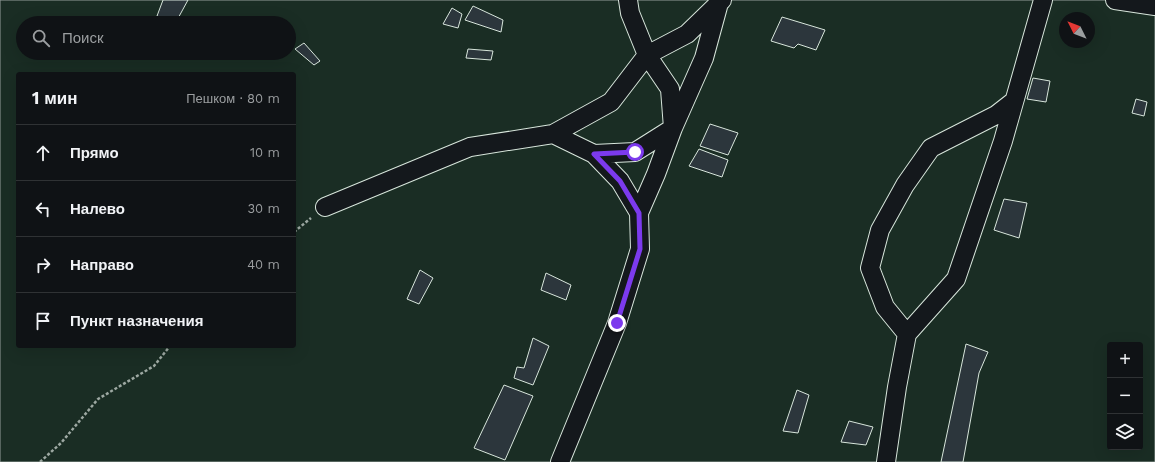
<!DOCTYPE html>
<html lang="ru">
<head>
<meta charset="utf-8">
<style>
  :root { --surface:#0f1215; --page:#181b1e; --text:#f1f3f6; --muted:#9b9ea0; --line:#2f3234 }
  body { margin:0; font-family:"Work Sans",sans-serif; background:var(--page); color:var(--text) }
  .controls { position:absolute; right:12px; bottom:12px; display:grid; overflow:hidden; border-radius:4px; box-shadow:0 4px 16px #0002 }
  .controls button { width:36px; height:36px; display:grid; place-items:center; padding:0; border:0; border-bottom:1px solid var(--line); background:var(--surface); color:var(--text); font:20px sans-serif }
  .compass { position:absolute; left:1059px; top:12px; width:36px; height:36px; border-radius:50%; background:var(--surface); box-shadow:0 4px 16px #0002; rotate:312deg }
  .stop { position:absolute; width:12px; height:12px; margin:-9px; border:3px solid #7c3aed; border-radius:50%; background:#fff }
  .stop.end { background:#7c3aed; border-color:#fff; box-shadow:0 1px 4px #0008 }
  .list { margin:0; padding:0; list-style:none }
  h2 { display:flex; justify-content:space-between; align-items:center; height:52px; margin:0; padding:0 16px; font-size:17px }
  h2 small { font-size:13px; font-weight:400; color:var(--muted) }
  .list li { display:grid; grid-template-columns:26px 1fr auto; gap:12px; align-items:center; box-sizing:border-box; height:56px; padding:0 16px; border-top:1px solid var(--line) }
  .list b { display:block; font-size:15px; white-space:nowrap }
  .list em { font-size:13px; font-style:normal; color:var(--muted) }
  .icon { flex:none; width:22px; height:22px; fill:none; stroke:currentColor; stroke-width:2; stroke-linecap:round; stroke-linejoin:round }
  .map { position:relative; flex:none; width:1155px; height:462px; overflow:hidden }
  .search { position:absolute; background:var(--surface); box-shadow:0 4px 16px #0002; left:16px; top:16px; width:280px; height:44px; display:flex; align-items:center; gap:10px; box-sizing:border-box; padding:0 14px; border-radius:22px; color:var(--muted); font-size:15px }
  .panel { position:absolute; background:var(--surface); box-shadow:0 4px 16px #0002; left:16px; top:72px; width:280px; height:276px; border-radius:4px }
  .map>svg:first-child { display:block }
</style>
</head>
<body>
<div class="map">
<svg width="1155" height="462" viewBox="0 0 1155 462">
  <rect width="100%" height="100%" fill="#14181c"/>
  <path fill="#1a2d24" stroke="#939e99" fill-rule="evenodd" d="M0,0H1155V462H0ZM1065,18H1089V42H1065ZM23,23H289V53H23ZM18,74H294V346H18ZM1110,345H1140V447H1110Z"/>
  <path fill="#2c363c" stroke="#d8e6dc" d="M163,0H188L176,22L157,16Z
    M473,6L503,20L501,32L465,20Z
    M452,8L462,14L458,28L443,24Z
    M782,17L825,30L816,50L798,44L794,48L771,41Z
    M304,43L320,61L314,65L295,49Z
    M468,49L493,51L491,60L466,58Z
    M1033,78L1050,81L1046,102L1027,99Z
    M1136,99L1147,102L1144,116L1132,113Z
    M710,124L738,133L728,155L700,146Z
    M699,149L728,160L722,177L689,166Z
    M1004,199L1027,203L1019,238L994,230Z
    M420,270L433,278L419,304L407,299Z
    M546,273L571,285L566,300L541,290Z
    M533,338L549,346L533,385L514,378L517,367L524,368Z
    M966,344L988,352L979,373L963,462H941Z
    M504,385L533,396L505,460L474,448Z
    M797,390L809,395L798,433L783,431Z
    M849,421L873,427L866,445L841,442Z"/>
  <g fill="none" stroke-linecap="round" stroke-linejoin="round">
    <defs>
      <path id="street" d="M1115,0L1155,6
        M553,134L594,154L620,181L639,213L640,249L617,323L560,462
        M594,154L635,152L673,128L704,58L719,3
        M325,207L470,147L553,134L611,102L647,55L630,13L628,0
        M639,213L656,174L673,128L670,89L647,55L687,34L722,0
        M907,334L885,307L870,268L880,230L905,185L931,148L996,115L1014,101
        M886,462L897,387L907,334L956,279L1003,141L1043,0"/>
    </defs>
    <use href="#street" stroke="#d8e6dc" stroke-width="20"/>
    <path stroke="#9da8a2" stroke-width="2.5" stroke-dasharray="3 2" stroke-linecap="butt" d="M294,232L311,218
      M40,462L61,443L98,399L154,366L170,346"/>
    <use href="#street" stroke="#14181c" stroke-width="18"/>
  </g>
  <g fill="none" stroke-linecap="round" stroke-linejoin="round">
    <path stroke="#7c3aed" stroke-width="5" d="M617,323L640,249L639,213L620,181L594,154L635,152"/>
  </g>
</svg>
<div class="controls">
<button>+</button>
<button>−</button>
<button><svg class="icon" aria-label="layers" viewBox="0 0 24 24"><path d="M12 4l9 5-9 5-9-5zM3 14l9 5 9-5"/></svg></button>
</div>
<svg class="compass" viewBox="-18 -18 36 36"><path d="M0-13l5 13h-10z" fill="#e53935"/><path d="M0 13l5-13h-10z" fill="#9b9ea0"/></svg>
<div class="stop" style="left:635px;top:152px"></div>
<div class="stop end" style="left:617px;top:323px"></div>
<div class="search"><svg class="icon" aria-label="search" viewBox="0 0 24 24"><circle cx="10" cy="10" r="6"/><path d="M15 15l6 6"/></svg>Поиск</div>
<section class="panel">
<h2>1 мин<small>Пешком · 80 m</small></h2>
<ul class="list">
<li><svg class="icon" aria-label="ahead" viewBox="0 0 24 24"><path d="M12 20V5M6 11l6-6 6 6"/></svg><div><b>Прямо</b></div><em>10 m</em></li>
<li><svg class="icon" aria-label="left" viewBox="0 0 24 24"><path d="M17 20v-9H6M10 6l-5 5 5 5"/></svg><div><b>Налево</b></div><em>30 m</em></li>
<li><svg class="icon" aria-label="right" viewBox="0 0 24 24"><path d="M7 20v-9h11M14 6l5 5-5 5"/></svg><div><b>Направо</b></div><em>40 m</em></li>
<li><svg class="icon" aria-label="arrive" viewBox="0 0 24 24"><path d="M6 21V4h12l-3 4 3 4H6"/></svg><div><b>Пункт назначения</b></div></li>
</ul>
</section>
</div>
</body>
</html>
